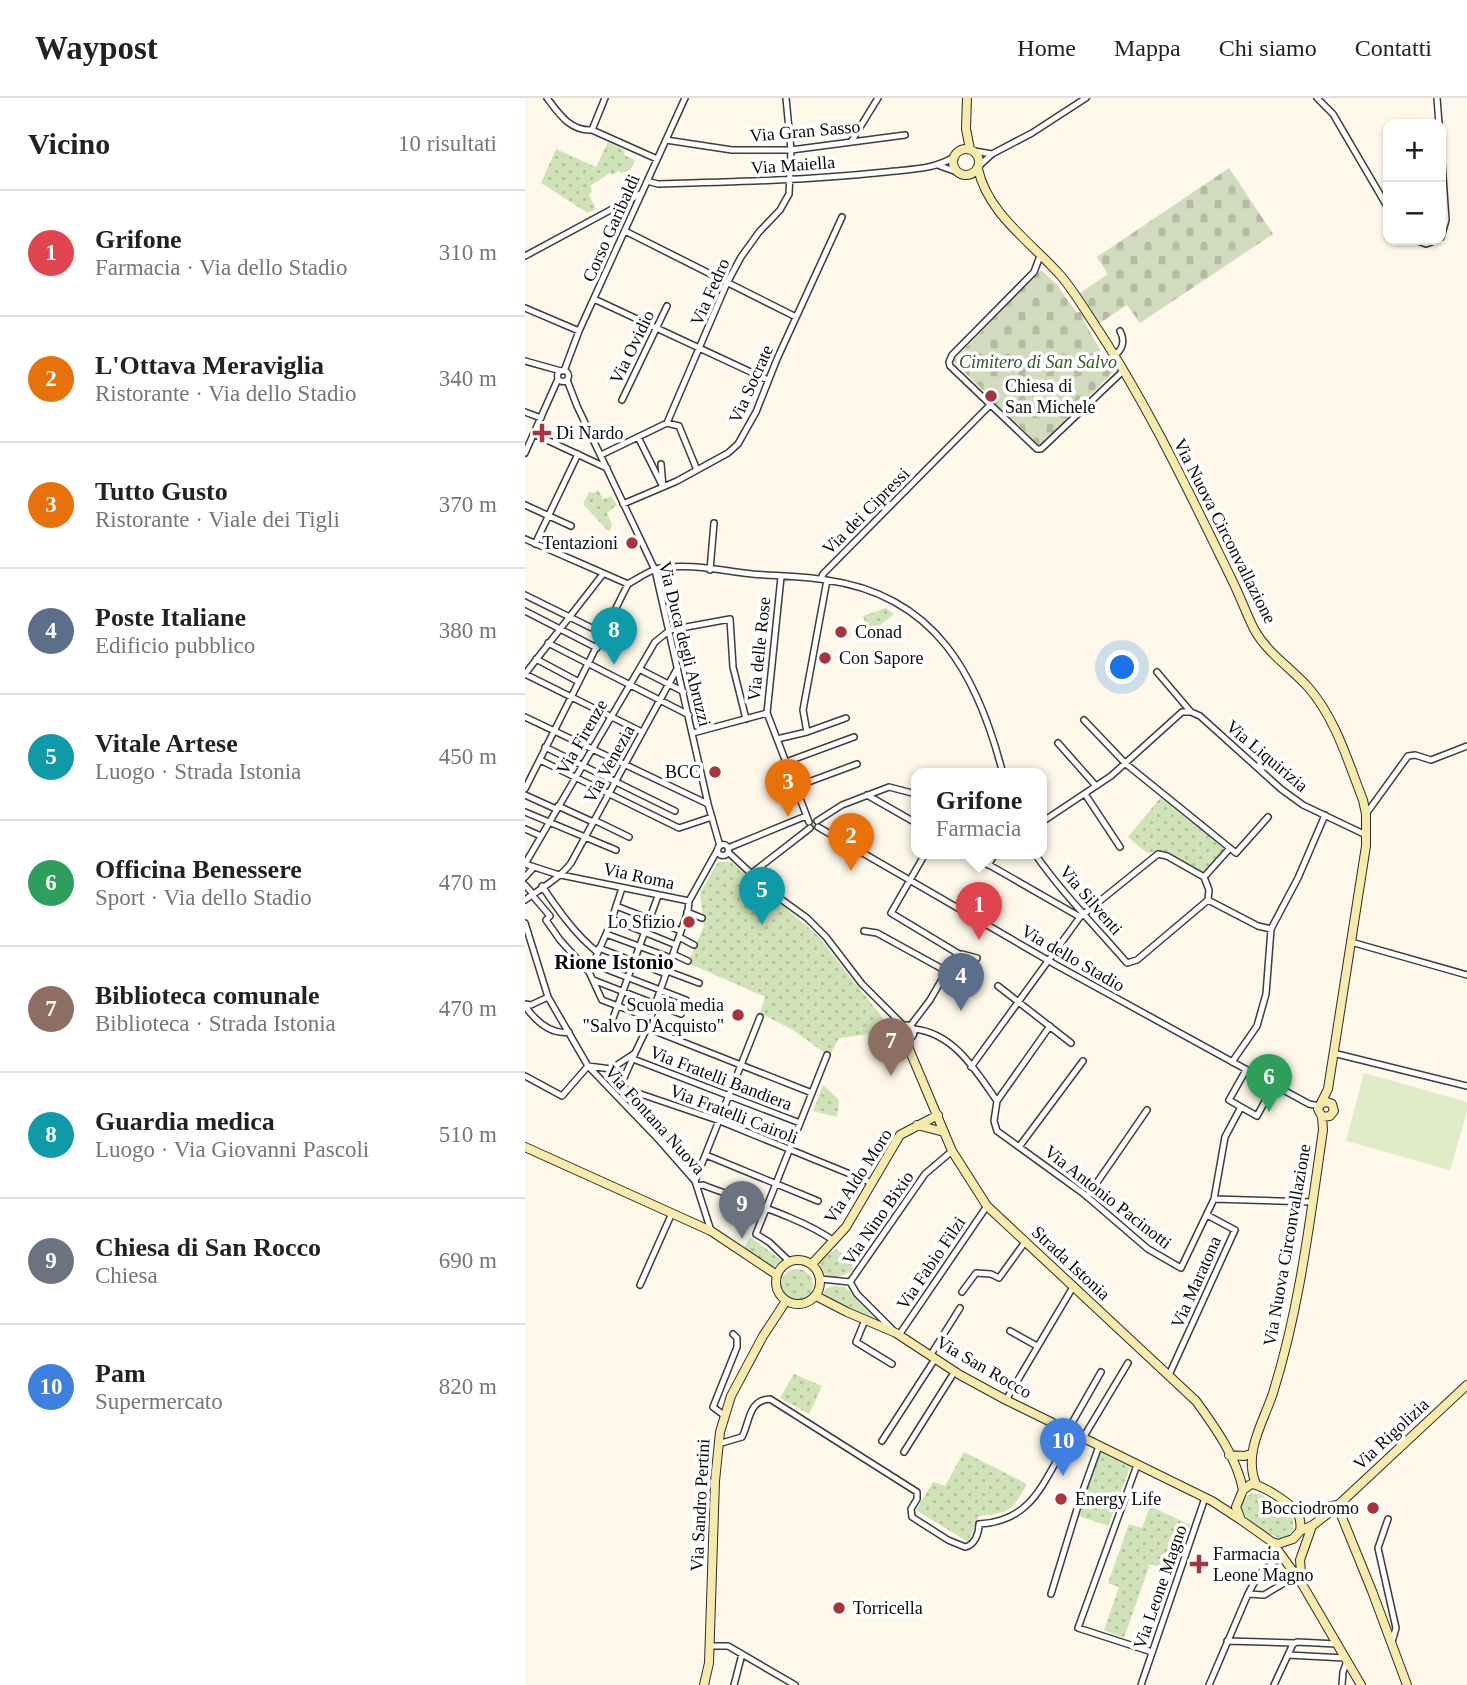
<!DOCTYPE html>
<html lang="it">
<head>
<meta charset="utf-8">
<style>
  :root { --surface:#fff; --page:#f6f6f6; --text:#222; --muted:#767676; --line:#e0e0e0; --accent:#0b8043 }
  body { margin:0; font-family:Georgia,serif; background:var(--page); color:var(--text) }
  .controls { position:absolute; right:21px; top:21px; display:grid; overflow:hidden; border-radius:14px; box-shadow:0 2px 5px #0004 }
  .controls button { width:63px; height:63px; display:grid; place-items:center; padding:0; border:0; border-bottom:2px solid var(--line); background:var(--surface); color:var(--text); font:35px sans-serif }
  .you { position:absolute; left:598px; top:570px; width:24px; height:24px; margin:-18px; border:5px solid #fff; border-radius:50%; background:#1a73e8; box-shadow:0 0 0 10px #1a73e833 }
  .badge { display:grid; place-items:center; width:46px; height:46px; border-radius:50%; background:var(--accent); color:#fff; font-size:23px; font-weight:700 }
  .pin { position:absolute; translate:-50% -58px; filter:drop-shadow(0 2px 4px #0008) }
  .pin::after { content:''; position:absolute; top:37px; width:24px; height:21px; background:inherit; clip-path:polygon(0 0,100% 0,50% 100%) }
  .popup { position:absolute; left:386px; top:670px; width:136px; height:91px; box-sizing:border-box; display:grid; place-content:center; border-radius:14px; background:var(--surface); filter:drop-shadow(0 2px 5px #0005); font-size:23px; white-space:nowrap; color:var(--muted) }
  .popup b { font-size:26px; color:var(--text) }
  .popup::after { content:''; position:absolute; left:50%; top:100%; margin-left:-14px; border:14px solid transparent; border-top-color:var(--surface) }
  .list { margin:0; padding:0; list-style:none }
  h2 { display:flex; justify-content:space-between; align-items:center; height:91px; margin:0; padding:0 28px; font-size:30px }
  h2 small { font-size:23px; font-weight:400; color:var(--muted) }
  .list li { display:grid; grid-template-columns:46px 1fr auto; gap:21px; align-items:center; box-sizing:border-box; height:126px; padding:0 28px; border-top:2px solid var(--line) }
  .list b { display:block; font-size:26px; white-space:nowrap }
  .list p { margin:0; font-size:23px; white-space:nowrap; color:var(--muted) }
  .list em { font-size:23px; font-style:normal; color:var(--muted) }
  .map { position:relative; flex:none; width:942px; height:1587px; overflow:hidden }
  header { display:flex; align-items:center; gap:42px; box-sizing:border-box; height:98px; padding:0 35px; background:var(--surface); border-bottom:2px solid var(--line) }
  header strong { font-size:33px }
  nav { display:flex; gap:38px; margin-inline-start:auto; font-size:24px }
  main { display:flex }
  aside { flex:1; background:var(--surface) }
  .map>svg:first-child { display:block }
</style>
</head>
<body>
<header>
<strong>Waypost</strong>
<nav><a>Home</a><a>Mappa</a><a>Chi siamo</a><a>Contatti</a></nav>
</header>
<main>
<aside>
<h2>Vicino<small>10 risultati</small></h2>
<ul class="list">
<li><span class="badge" style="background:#e0444e">1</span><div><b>Grifone</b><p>Farmacia · Via dello Stadio</p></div><em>310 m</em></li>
<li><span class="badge" style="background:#e8710a">2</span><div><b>L'Ottava Meraviglia</b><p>Ristorante · Via dello Stadio</p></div><em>340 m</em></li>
<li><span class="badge" style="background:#e8710a">3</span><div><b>Tutto Gusto</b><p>Ristorante · Viale dei Tigli</p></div><em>370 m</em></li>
<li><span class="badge" style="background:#5c6f8a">4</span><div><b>Poste Italiane</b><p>Edificio pubblico</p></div><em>380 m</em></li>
<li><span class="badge" style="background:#0f9aa8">5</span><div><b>Vitale Artese</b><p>Luogo · Strada Istonia</p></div><em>450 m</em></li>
<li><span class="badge" style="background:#2e9e5b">6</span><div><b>Officina Benessere</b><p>Sport · Via dello Stadio</p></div><em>470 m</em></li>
<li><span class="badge" style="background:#8d6e63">7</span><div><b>Biblioteca comunale</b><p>Biblioteca · Strada Istonia</p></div><em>470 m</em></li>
<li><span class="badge" style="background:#0f9aa8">8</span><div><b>Guardia medica</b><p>Luogo · Via Giovanni Pascoli</p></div><em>510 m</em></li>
<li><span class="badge" style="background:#6b7280">9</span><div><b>Chiesa di San Rocco</b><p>Chiesa</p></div><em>690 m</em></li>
<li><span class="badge" style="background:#3f7fe0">10</span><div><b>Pam</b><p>Supermercato</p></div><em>820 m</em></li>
</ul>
</aside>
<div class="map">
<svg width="942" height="1587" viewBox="0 0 942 1587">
  <defs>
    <pattern id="green-dots" width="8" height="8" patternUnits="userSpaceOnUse" patternTransform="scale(1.75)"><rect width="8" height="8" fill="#d0e2b8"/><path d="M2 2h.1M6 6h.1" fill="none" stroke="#b1c19d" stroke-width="1.8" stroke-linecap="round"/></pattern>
    <pattern id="cemetery-stones" width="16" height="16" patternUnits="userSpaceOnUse" patternTransform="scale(1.75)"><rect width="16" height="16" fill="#d3dbbe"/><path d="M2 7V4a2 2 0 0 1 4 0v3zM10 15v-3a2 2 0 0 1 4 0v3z" fill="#b4bba2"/></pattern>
  </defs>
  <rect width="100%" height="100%" fill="#fdf8ea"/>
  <path fill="url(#green-dots)" d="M83,44L100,53L99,57L110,62L105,72L96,75L94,73L87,77L85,75L65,88L67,92L64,97L71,111L63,115L16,85L31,51L71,69Z
    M73,392L78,401L86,398L92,407L82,415L87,427L84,434L58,406L64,394L69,395Z
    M361,510L369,516L344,536L338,518Z
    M637,698L700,750L678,776L640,753L622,755L603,739Z
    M193,764H206L292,837L368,933L314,940L304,958L268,932L235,915L240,899L163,865L179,828L175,795Z
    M298,987L314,1002L312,1019L288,1013Z
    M225,1139L259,1164L247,1169L219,1150Z
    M311,1151L326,1162L328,1171C318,1180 310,1180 298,1175L294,1168L298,1160Z
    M256 1187a16 16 0 1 1 32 0a16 16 0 1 1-32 0Z
    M310,1188L320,1189L352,1223L302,1202L298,1196L301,1190Z
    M269,1276L297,1288L284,1316L255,1300Z
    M439,1354L502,1386C487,1413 485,1415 454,1418L443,1444L391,1412L408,1384L420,1388Z
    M575,1354L605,1369L583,1428L551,1417Z
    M729,1395L737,1397L768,1421C769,1432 768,1436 758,1441C742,1438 693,1407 729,1395Z
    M625,1408L665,1427L647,1473L625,1466L599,1540L579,1532L594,1489L583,1485L604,1426L617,1430Z"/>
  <path fill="url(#cemetery-stones)" d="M704,70L748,136L615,225L602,207L575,225L568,215L558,222L588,274L515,348L480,314L477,318L459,300L462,296L428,263L516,172L532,187L552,215L563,208L555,195L583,176L572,159Z"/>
  <path fill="#e0ebc8" d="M839,975L942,1004V1014L925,1072L821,1043Z"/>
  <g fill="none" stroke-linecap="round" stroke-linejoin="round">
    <defs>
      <path id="street" d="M22,0C34,16 45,33 67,32L132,61
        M792,0L808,16L863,110
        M912,0L914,26
        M67,32L80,0
        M141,42L207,52H266L380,37
        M326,44L353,0
        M916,50L921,122L916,139
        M449,53L467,56
        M415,68L432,74
        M453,69L467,56L507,35L561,0
        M122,83L133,86C209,84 285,82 361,74C385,71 408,72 429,59
        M100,133L271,219
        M890,142L901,146L912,142
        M0,158L117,95
        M515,158L509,174L427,257L424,264L425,268L512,351H516L598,273
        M69,201L243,282
        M0,210L54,233
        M590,257C598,251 600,242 595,233
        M0,263L36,273
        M32.5 278a5.5 5.5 0 1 1 11 0a5.5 5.5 0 1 1-11 0Z
        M39,273L54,233L160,0
        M42,282L52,308L130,472L183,706L195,748
        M97,302L142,208
        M0,314L16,320
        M142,325L202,185L216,159L234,134L255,112L264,96L266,52L261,0
        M142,325L154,328L172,372
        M9,336L82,370
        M113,339L138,389L136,366
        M0,355L33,281
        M76,357L142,325
        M98,406L152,383L203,355L213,346L231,314L252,261L317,119
        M0,407L46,428
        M0,441L103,486
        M10,446L53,356
        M185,472L189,425
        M256,479L242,615L284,724
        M296,481L298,476L465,307
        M103,486C112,481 122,474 131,471C159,464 199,473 227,476C252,478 277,478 301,482C411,497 453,578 478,676
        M0,497L79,536
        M0,513L72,550
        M23,545L164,617
        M11,561L54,584
        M114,571L159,594
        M632,574L666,614
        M0,576L117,634
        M0,576L78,476
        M0,619L183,706
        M559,622L601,666L711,755L743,719
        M282,634L321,620
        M168,635L242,615
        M252,641L282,634L278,612L302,482
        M533,645L571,688
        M20,649L150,713
        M15,662L154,730L187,719
        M261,664L329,639
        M270,689L332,666
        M0,691L103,486
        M560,696L595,749
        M0,697L31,711
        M342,697L391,725
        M33,708L68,724
        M0,714L91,752
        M841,716L883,658L890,657L906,662L942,648
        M69,722L104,739
        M292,723L317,707L364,689L391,696
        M517,724L586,678L657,614H666L675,618L756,691L778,707L841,737
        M293,729L531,867L784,1006L794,1008
        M0,731L16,738
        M192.5 752a5.5 5.5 0 1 1 11 0a5.5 5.5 0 1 1-11 0Z
        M203,750L281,718
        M203,754L246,794L282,820L301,839L337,886L378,927
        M400,756L366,815L434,856
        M445,756L555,819
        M510,756C537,795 571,829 602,865L612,862L683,802L684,792L679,779
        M0,766L130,544L145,532L205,521L208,569L221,621
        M0,766L31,776L164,803
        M463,767L470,756
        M227,775L285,730
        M0,779L9,769
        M679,779L705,750
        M0,787L8,796
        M17,788C33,812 50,836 72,854
        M7,797L25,818L21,822L35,842L64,874L77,902L125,920
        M0,802C15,791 35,780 46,765L153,569
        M683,802L733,828L746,831
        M91,808L156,833
        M162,814L177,820
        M87,821L151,847
        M0,825L23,899L63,968L134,1042L170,1083L186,1133
        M339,833L352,835L423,874
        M81,836L146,860
        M154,839L169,847
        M826,844L942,877
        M74,850L141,876
        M148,856L163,863
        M68,866L161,902
        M67,868L85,827L97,790
        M142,873L174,885
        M68,882L156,916
        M473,888L546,945
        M0,906L6,907L23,899
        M0,908C10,922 25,937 44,934
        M375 934a7 7 0 1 1 14 0a7 7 0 1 1-14 0Z
        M386,927L405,902L431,857L437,856L452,860
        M122,930L287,995
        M84,931L133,798
        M389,931C429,935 451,973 472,1003L469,1023L472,1033L559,1096L623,1151L656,1170L689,1101L700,1039L716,1009L704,1002L721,972
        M110,955L95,989L195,1023L347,1085
        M808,955L942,988
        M108,961L275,1025
        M707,964L732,928L741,896L746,831L773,780L800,717
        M446,969L555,819L633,756L642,758L679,779
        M0,978L37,998L63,968L86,971L110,955L122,930L163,813L164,803L193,751
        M472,1003L525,928
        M716,1009L732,1018L749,987
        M494,1049L558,963
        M181,1057L293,1103
        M170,1083L235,919
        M172,1088L178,1087C216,1102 278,1120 309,1143
        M562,1099L622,1012
        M689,1101L787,1104
        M264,1163L244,1144L231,1136L302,957
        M296,1181L325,1184L400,1076L427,1053
        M325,1184L332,1196L367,1231
        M115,1187L147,1115
        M437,1194L451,1175L466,1176L474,1180L500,1144
        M340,1222L331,1244L367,1266
        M485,1233L512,1248
        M374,1237L462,1108
        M405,1258L435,1210
        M644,1277L710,1132L682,1117
        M481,1302L548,1189
        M200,1318L188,1309L212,1249V1240L208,1236
        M543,1332L576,1274
        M558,1340L603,1265
        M357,1343L410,1261
        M193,1346L217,1339C225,1324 223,1302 245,1301L392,1394V1401L386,1411L387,1419L423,1442L440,1449C450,1447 454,1435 454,1426C513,1423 519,1376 549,1335
        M379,1354L430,1273
        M612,1367L553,1530L627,1554
        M863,1421L853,1450L871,1530L867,1544
        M526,1496L556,1398L574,1348
        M723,1496L734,1476L757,1458
        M702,1543L769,1545
        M184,1548H203L270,1587
        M763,1557L820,1560
        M209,1587L217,1556
        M616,1587L680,1400
        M684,1587L723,1496L739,1497L771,1478
        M749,1587L768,1546L772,1544L812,1546
        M817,1587L818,1574L822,1563"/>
      <path id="secondary" d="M442,0L441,31L445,51
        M428 64a13 13 0 1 1 26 0a13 13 0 1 1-26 0Z
        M453,71C463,116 506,144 536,178C547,191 557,207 566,221C621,303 664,394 707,482C715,498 721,515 729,531C742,555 765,569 783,589C811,621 823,664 838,702L841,716V748L803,991L793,1011L797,1019L805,1018L809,1013L807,1006L802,1004L797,1005
        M382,941L384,951L427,1053L462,1108L671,1303C690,1329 712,1360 718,1392
        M392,1027L419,1034
        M0,1049L186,1133L252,1177
        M251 1184a22 22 0 1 1 44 0a22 22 0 1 1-44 0Z
        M287,1166L321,1129L375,1037L413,1017
        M291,1198L322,1214L371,1235L435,1277L481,1302L687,1403L716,1422
        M704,1357L719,1358L726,1356
        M731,1386C718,1355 738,1325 748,1295C775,1209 785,1121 798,1032L797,1019
        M812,1407L847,1493L882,1587
        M771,1414H780L812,1407
        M775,1433C776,1427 776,1422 773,1416C767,1406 738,1387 726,1386L718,1392L711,1409L716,1422L747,1444L753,1446L768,1441L775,1433L788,1427L809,1411L942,1287
        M747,1444L777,1486L836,1587
        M777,1486L775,1462L787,1428
        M179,1587L184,1565L190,1383L195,1334L206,1298L238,1238L261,1203"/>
    </defs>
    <use href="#street" stroke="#3d3d3d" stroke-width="8"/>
    <use href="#secondary" stroke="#2c2c2c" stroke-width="10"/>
    <use href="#street" stroke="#fff" stroke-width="5"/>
    <use href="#secondary" stroke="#f6eaac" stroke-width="8"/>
  </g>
  <g fill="#a9333e" stroke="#fff" stroke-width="2.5">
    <circle cx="466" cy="298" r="7"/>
    <path d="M13.5 324.5h7v7h7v7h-7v7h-7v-7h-7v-7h7z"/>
    <circle cx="107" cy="445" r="7"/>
    <circle cx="316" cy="534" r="7"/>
    <circle cx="300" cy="560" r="7"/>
    <circle cx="190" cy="674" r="7"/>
    <circle cx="164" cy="824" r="7"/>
    <circle cx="213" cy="917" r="7"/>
    <circle cx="536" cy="1401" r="7"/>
    <circle cx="848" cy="1410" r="7"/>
    <path d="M670.5 1455.5h7v7h7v7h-7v7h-7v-7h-7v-7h7z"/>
    <circle cx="314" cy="1510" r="7"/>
  </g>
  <g text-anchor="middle" stroke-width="7" stroke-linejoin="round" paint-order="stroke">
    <g font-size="18" fill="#0a0a0a" stroke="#fff">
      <text transform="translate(280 33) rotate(-5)" y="6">Via Gran Sasso</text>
      <text transform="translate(268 67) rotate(-4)" y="6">Via Maiella</text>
      <text transform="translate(86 130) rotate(-66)" y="6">Corso Garibaldi</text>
      <text transform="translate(185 194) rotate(-66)" y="6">Via Fedro</text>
      <text transform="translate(107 249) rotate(-64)" y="6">Via Ovidio</text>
      <text transform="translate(226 286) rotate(-66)" y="6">Via Socrate</text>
      <text transform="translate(341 413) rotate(-45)" y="6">Via dei Cipressi</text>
      <text transform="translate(700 433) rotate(63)" y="6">Via Nuova Circonvallazione</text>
      <text transform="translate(160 546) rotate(76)" y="6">Via Duca degli Abruzzi</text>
      <text transform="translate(234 551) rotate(-84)" y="6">Via delle Rose</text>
      <text transform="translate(57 639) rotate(-60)" y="6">Via Firenze</text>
      <text transform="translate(742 658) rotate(40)" y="6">Via Liquirizia</text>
      <text transform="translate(84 666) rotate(-61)" y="6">Via Venezia</text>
      <text transform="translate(114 778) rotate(12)" y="6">Via Roma</text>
      <text transform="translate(566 802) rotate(49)" y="6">Via Silventi</text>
      <text transform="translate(548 860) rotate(30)" y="6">Via dello Stadio</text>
      <text transform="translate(196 980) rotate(21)" y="6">Via Fratelli Bandiera</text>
      <text transform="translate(209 1016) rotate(21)" y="6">Via Fratelli Cairoli</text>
      <text transform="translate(130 1022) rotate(48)" y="6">Via Fontana Nuova</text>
      <text transform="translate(333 1078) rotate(-57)" y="6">Via Aldo Moro</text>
      <text transform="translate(583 1099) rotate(38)" y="6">Via Antonio Pacinotti</text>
      <text transform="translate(353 1120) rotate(-55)" y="6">Via Nino Bixio</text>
      <text transform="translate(762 1147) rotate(-80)" y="6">Via Nuova Circonvallazione</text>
      <text transform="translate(406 1165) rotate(-56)" y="6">Via Fabio Filzi</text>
      <text transform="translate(546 1165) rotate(43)" y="6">Strada Istonia</text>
      <text transform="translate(671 1184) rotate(-66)" y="6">Via Maratona</text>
      <text transform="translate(459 1269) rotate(30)" y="6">Via San Rocco</text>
      <text transform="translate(866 1336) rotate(-43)" y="6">Via Rigolizia</text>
      <text transform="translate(175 1407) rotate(-87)" y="6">Via Sandro Pertini</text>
      <text transform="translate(635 1489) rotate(-71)" y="6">Via Leone Magno</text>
    </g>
    <g font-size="18" font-style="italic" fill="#315923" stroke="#fff">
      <text x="513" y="270">Cimitero di San Salvo</text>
    </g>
    <g font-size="18" fill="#0a0a0a" stroke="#fff" text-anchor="start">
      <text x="480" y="294">Chiesa di<tspan x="480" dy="21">San Michele</tspan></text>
      <text x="31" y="341">Di Nardo</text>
      <text x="93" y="451" text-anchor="end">Tentazioni</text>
      <text x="330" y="540">Conad</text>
      <text x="314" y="566">Con Sapore</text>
      <text x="176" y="680" text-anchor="end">BCC</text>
      <text x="150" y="830" text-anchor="end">Lo Sfizio</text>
      <text x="199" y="913" text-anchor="end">Scuola media<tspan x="199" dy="21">"Salvo D'Acquisto"</tspan></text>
      <text x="550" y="1407">Energy Life</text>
      <text x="834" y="1416" text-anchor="end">Bocciodromo</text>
      <text x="688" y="1462">Farmacia<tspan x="688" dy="21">Leone Magno</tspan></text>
      <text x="328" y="1516">Torricella</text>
    </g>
    <g font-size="21" font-weight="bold" fill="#0a0a0a" stroke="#fff">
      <text x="89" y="871">Rione Istonio</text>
    </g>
  </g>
</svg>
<div class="controls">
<button>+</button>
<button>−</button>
</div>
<div class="you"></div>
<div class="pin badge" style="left:454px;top:842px;background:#e0444e">1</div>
<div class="popup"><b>Grifone</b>Farmacia</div>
<div class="pin badge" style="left:326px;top:773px;background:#e8710a">2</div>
<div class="pin badge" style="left:263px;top:719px;background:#e8710a">3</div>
<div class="pin badge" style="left:436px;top:913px;background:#5c6f8a">4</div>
<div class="pin badge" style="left:237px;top:827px;background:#0f9aa8">5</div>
<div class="pin badge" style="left:744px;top:1014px;background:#2e9e5b">6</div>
<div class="pin badge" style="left:366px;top:978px;background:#8d6e63">7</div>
<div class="pin badge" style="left:89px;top:567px;background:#0f9aa8">8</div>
<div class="pin badge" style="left:217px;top:1141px;background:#6b7280">9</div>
<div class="pin badge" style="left:538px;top:1378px;background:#3f7fe0">10</div>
</div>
</main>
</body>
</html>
